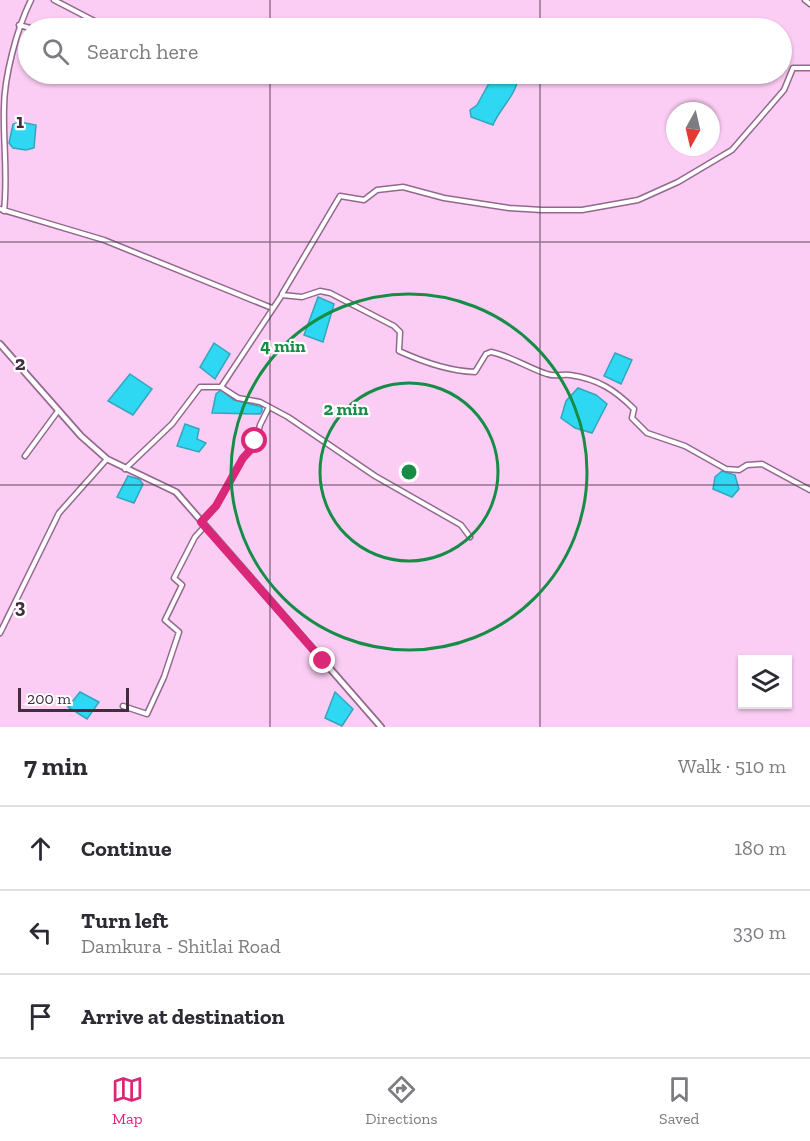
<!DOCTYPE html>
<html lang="en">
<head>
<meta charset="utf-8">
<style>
  :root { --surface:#fff; --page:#f2f2f3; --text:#2b2b33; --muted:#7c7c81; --line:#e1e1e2; --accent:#db2777 }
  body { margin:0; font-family:"Zilla Slab",serif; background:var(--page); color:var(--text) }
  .controls { position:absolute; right:18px; bottom:18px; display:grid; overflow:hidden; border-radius:0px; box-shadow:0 2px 4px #0004 }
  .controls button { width:54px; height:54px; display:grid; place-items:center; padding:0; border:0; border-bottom:2px solid var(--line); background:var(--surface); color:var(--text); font:30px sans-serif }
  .compass { position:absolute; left:666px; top:102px; width:54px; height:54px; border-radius:50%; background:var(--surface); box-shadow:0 2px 4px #0004; rotate:188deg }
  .scale { position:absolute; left:18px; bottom:15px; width:111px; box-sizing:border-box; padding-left:6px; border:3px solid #402e3e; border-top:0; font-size:16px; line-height:21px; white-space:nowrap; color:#402e3e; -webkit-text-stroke:4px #fff; paint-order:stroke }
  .stop { position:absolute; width:18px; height:18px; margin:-14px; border:4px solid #db2777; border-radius:50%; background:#fff }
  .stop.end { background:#db2777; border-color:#fff; box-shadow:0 2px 6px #0008 }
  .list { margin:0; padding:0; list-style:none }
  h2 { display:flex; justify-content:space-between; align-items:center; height:78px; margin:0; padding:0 24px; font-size:26px }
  h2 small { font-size:20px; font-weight:400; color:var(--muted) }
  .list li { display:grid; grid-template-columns:39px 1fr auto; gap:18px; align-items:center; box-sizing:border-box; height:84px; padding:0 24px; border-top:2px solid var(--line) }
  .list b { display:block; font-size:22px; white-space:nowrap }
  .list p { margin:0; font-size:20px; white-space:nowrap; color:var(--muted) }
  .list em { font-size:20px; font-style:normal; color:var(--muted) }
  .icon { flex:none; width:33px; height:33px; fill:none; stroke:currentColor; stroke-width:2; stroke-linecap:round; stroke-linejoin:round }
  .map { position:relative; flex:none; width:810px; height:727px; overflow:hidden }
  .search { position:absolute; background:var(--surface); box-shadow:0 2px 4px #0004; left:18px; right:18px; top:18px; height:66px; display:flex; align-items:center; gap:15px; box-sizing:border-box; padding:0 21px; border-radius:33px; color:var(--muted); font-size:22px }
  .sheet { height:330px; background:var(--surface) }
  nav { display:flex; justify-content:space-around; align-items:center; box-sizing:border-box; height:84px; border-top:2px solid var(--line); background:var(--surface); font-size:16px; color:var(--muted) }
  nav a { display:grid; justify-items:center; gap:3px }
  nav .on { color:var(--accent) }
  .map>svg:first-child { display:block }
</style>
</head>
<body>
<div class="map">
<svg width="810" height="727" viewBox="0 0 810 727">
  <rect width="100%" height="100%" fill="#fbcdf4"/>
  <path fill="#2ed8f2" stroke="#33a5bc" stroke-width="1.5" d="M494,74H518C518,95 500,107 493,125L471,117L470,110L477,105Z
    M20,122L36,125L34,148L26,150L13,148L9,143L13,124Z
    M318,297L334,304L323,342L304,335Z
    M214,343L230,354L215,379L200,367Z
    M615,353L632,360L621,384L604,376Z
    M130,374L152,389L133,415L108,401Z
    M578,388L596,395L607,404L592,433L575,428L561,418L566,401Z
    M221,390L234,400L262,407V411L260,414L212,413L216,394Z
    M185,424L199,429L197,439L206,443L199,452L177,446Z
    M722,471L735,475L739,489L732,497L713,489L715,477Z
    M128,476L139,479L143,484L134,503L117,497Z
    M80,692L99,702L87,719L68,707Z
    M335,692L353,709L342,726L325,718Z"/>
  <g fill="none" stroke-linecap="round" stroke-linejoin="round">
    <defs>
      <path id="minor" d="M54,0L108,28
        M805,0L810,4
        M19,25L30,28
        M0,209L104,240L272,308
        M4,211C8,176 3,143 4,108C4,77 17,28 31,0
        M282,294L340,196L364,200L377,190L403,187L444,198L509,208L542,210H582L638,200L678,182L732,150L784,90L793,68H810
        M221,387L238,398L260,402L288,417L375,476L461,525L470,537
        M25,456L58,411
        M125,469L172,424L200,387H221L282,295L302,297L320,291L330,293L394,326L400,332L399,351C423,362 448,371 475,372L486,354L491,352C511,356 528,368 547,374C554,377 562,374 570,375C598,379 615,390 634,409L632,418L647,433L685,446L726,469L739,470L747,465L762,464L810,490
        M202,522L216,506L243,458L255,445L260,425L269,407
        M0,633L59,513L107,459
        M123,706L147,714L164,677L179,632L165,620L182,585L174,578L195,537L205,526"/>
      <path id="tertiary" d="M0,344L81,436L107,459L176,492L381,727"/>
    </defs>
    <use href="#minor" stroke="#92698d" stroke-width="7"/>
    <use href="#tertiary" stroke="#92698d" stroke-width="8"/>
    <use href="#minor" stroke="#fff" stroke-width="4"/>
    <use href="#tertiary" stroke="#fff" stroke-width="4.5"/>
  </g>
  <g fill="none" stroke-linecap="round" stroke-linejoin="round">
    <path stroke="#db2777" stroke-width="8" d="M255,441V445L243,458L216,506L201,522L323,661"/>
  </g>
  <path fill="none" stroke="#402e3e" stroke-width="1.5" stroke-opacity="0.55" d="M270,0V28M540,0V28M270,74V727M540,74V727M0,242H810M0,485H810"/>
  <g fill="none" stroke="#178c47" stroke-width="3">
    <circle cx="409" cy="472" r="89"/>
    <circle cx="409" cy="472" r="178"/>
  </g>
  <g font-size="20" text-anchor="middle" font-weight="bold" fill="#402e3e" stroke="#fff" stroke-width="4.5" stroke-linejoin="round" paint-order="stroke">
    <text x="20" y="128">1</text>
    <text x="20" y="370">2</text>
    <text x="20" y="613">3</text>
  </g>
  <circle cx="409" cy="472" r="9" fill="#178c47" stroke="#fff" stroke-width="3"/>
  <g font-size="18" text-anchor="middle" font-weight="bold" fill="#178c47" stroke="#fff" stroke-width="4.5" stroke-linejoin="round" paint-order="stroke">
    <text x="283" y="352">4 min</text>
    <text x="346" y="415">2 min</text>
  </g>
</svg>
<div class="controls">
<button><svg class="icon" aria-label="layers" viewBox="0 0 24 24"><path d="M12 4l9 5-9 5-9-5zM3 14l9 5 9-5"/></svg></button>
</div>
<svg class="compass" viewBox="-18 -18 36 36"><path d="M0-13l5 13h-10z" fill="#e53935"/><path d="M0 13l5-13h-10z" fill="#7c7c81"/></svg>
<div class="scale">200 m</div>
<div class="stop" style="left:255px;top:441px"></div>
<div class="stop end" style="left:323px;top:661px"></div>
<div class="search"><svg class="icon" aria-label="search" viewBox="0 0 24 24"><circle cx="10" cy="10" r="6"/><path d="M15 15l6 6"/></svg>Search here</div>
</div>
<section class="sheet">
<h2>7 min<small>Walk · 510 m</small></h2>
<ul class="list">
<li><svg class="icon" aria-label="ahead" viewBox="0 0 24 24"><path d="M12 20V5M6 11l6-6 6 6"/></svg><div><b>Continue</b></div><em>180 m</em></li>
<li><svg class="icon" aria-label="left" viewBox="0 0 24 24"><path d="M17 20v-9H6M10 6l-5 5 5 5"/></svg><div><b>Turn left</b><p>Damkura - Shitlai Road</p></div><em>330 m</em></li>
<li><svg class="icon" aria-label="arrive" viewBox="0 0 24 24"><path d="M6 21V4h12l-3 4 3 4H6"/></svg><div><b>Arrive at destination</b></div></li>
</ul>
</section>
<nav>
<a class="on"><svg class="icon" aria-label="map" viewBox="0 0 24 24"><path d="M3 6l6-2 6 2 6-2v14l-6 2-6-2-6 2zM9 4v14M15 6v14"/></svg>Map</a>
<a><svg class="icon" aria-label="directions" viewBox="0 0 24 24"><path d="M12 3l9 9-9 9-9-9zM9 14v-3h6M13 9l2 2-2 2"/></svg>Directions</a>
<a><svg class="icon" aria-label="saved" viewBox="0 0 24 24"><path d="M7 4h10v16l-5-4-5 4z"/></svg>Saved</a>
</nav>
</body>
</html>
